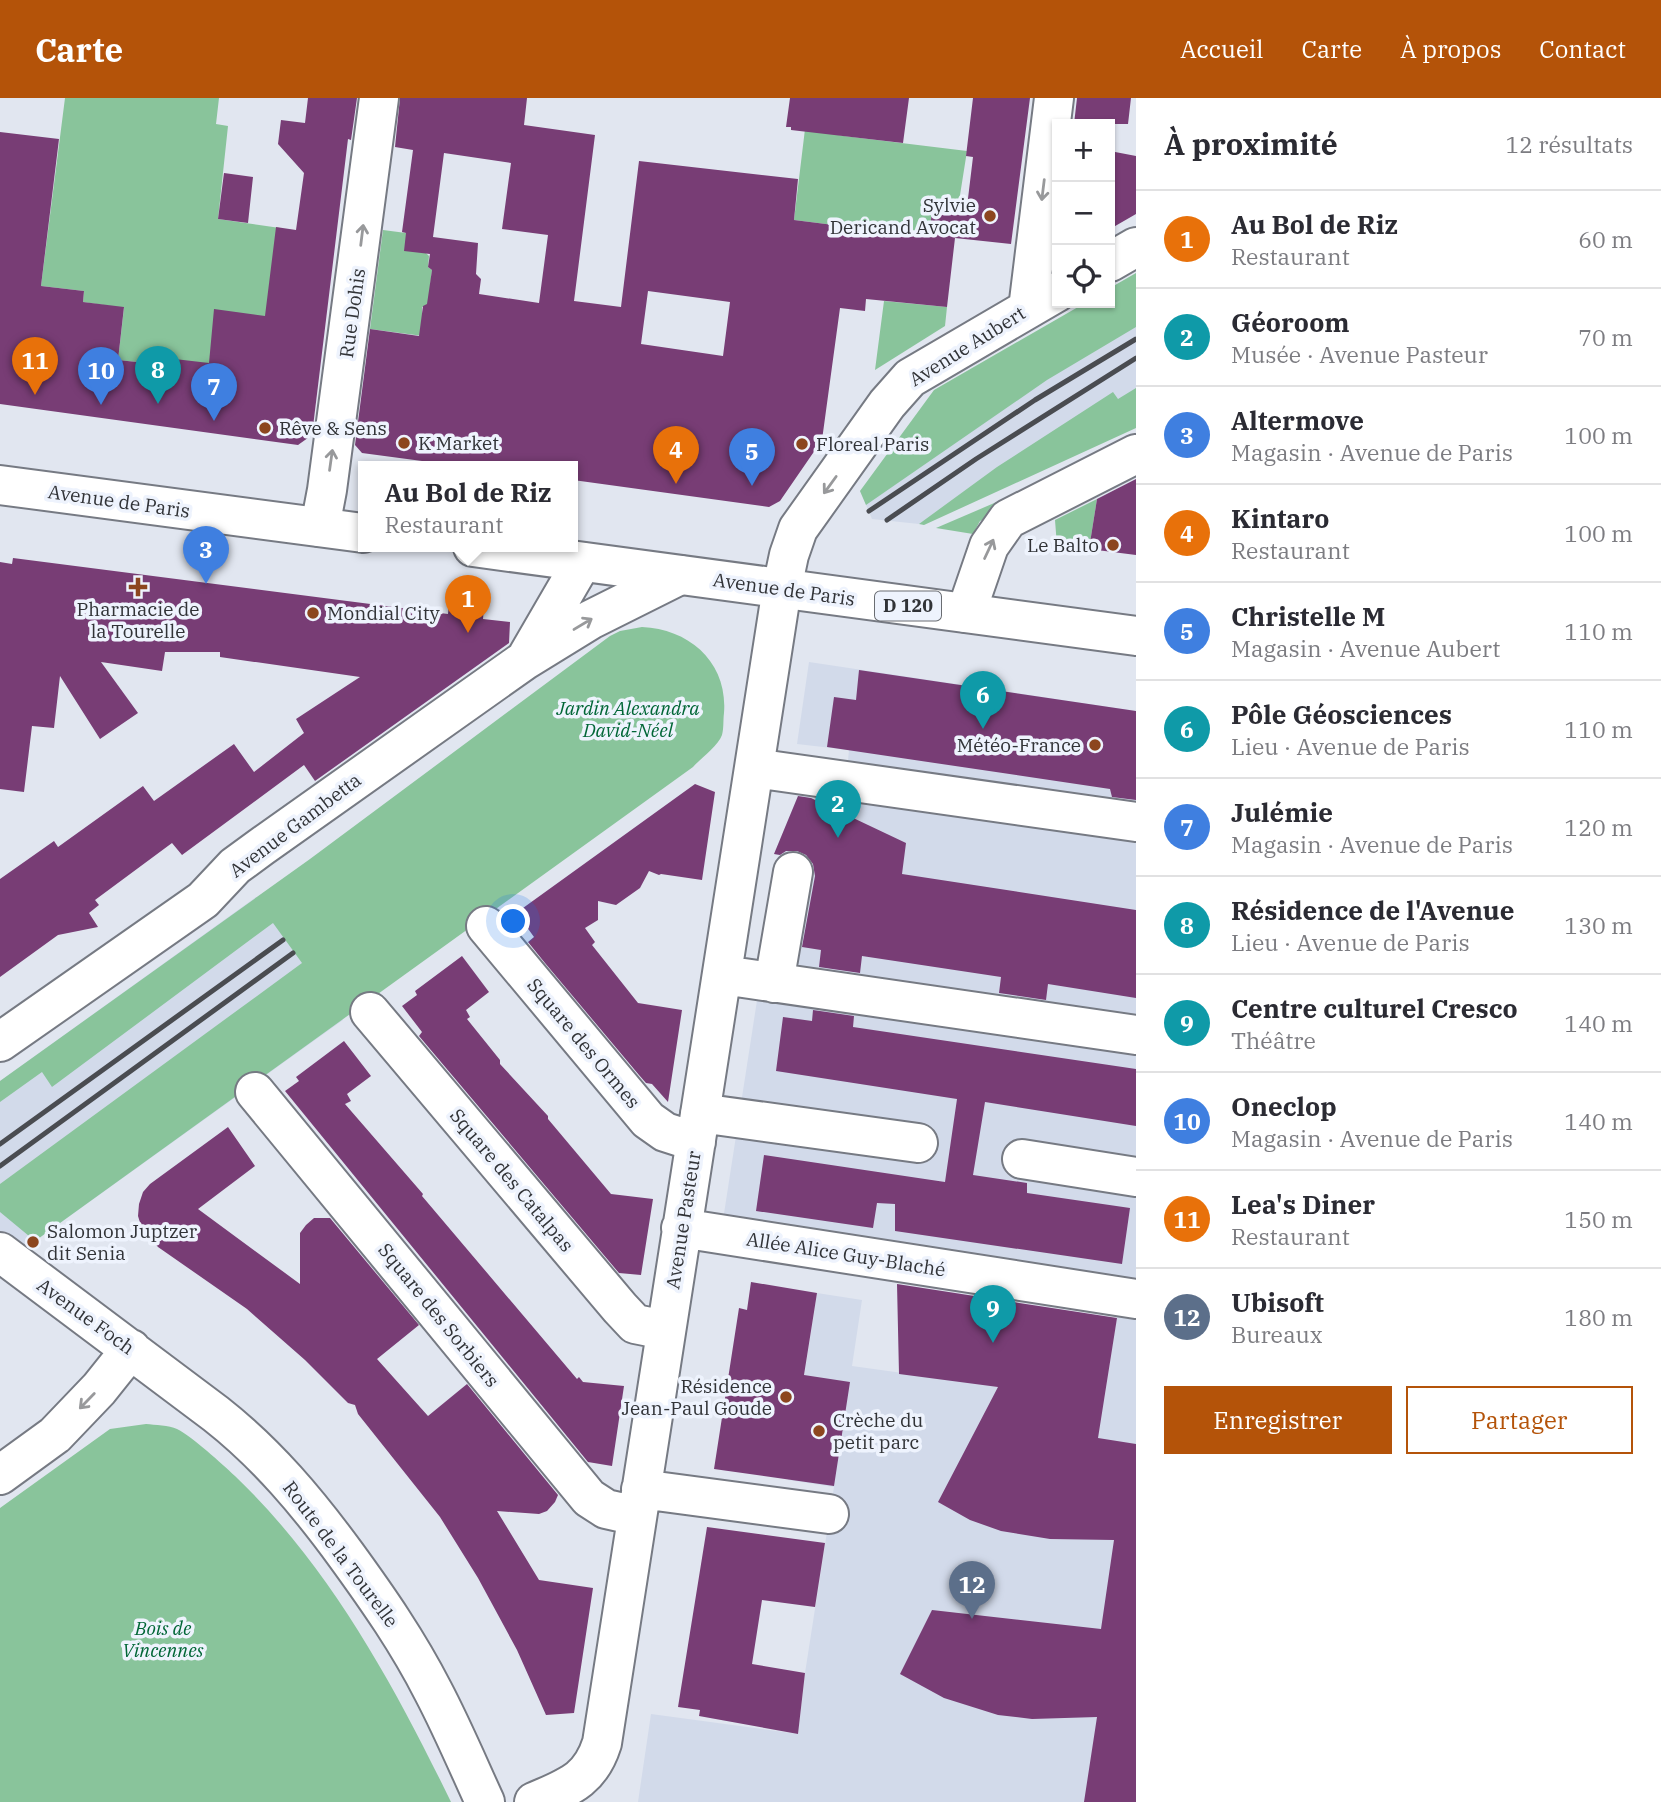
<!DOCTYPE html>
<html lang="fr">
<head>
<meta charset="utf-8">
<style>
  :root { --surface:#fff; --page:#f2f2f3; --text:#2b2b33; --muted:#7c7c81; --line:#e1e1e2; --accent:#b45309 }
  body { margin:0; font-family:"IBM Plex Serif",serif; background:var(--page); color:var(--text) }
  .controls { position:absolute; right:21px; top:21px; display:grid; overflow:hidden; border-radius:0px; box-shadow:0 2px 5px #0004 }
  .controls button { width:63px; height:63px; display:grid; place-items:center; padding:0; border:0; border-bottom:2px solid var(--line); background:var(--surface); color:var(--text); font:35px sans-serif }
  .you { position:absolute; left:514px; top:824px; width:24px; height:24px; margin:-18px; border:5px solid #fff; border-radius:50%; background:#1a73e8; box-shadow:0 0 0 10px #1a73e833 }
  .badge { display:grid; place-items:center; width:46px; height:46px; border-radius:50%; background:var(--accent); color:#fff; font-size:23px; font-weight:700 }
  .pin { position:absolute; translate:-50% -58px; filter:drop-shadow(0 2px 4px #0008) }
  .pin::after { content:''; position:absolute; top:37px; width:24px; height:21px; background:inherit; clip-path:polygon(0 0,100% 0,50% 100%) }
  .popup { position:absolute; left:358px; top:363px; width:220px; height:91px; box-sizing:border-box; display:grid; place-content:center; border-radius:0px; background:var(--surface); filter:drop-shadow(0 2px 5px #0005); font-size:23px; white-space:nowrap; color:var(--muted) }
  .popup b { font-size:26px; color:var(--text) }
  .popup::after { content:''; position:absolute; left:50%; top:100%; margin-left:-14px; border:14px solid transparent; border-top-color:var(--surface) }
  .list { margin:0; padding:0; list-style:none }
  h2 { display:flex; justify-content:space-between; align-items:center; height:91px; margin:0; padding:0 28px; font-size:30px }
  h2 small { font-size:23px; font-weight:400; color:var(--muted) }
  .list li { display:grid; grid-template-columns:46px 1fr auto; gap:21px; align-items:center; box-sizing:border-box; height:98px; padding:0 28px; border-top:2px solid var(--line) }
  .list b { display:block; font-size:26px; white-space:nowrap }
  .list p { margin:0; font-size:23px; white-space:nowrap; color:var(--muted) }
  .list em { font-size:23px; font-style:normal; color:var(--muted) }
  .actions { display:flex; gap:14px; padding:21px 28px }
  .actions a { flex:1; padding:16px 0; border:2px solid var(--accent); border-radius:0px; text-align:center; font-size:24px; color:var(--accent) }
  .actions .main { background:var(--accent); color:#fff }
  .icon { flex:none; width:38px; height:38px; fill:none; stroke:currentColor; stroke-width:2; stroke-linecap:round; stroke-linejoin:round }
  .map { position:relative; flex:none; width:1136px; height:1704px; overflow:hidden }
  header { display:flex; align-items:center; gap:42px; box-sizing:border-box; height:98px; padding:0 35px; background:var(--accent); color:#fff }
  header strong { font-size:33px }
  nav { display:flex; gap:38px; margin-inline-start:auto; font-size:24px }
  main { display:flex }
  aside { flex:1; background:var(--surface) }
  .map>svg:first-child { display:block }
</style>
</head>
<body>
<header>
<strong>Carte</strong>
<nav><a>Accueil</a><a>Carte</a><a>À propos</a><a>Contact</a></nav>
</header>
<main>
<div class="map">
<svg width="1136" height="1704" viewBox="0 0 1136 1704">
  <rect width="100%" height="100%" fill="#e1e6f0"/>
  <path fill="#d2daea" d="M1136,175V312L945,410L919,426L872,421L860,393L1110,205Z
    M809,564L1136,613V1704H638L651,1616L798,1636L805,1575L834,1389L788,1382L817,1195L862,1202L852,1268L1104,1303L1118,1212L723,1122L758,896L799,761L774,756L799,695L834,711L845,695L849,652L797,646Z
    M256,799L343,922L35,1143L0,1170V983Z"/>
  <path fill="#89c49b" d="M65,0H219L216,26L228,28L218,121L280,130L269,189V221L208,274L180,262L166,260L165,267L118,262L124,210L83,204L84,193L41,188Z
    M805,31L844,38L967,53L957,116L932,113L929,139L794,122Z
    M383,132L406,135L429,158L428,169L432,172L428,208L422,209V216L426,221L423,238L370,231Z
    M1136,175V229L1047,282L866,407L860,393L934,292L1085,205H1110V190Z
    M884,203L947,209L945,228L875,272Z
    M1136,290V330L924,427L919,426L997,369L1113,294L1118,301Z
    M1076,370L1077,374L980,423L973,436L936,430Z
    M1097,401L1089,451L1057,448L1055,422Z
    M642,529C690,531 728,565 724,615C723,622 724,630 722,637C718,648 701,660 693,669L35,1143L0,1114V1086L302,865L273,825L52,989L42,974L0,1004V983L310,761L610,538L620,533Z
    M146,1326C155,1327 169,1327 177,1331C194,1340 221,1365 235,1378C330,1469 394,1587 451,1704H0V1410L110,1331Z"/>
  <path fill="#783d75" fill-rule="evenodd" d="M308,0H357L351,42L348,41L312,337L298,347L0,306V34L59,41L41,188L84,193L83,204L124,209L118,262L165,267L166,260L209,265L214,211L265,218L276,129L296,132L304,75L278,46L281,22L305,25Z
    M400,0H527L524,27L595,37L574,203L621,209L639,63L798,81L794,122L929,139L932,113L966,117L973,59L966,58L973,0H1030L1011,146L955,140L947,209L866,201L865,213L840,210L822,342L780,403L769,409L573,382V369H467L362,355L355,347L370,231L419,238L423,208L427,206L432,172L428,169L430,156L404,153L406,135L402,134L413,52L395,49ZM444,55L511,65L502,131L548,137L539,205L479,196L481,181L476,176L478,145L433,139ZM648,193L730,204L723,258L641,246Z
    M790,0H909L903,45L791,32V29H786Z
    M1077,0H1131L1128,26H1074Z
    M1110,53L1136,58V116L1110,131Z
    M224,75L253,79L248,125L218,121Z
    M1136,381V457L1089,451L1097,401Z
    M13,460L448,516L449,505L484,509L483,521L510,524L509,545L315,683L304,667L182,757L172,745L95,802L99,807L89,815L98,829L58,837L0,879V781L54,743L58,749L143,688L154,703L234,646L254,674L304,635L296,621L360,579L220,559V554H165L162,573L101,564L138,615L100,641L60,578L54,630L32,628L24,694L0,691V464L12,466Z
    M859,572L1136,613V702L1112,699L1110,691L827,649L834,599L856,602Z
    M695,686L715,694L702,782L661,776L659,777L649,773L640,790L616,807L598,803V822L585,830L595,844L592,847L638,905L682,912L668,1004L652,986L646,985L639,977L545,865L528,844L534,839L521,821L526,816L523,810Z
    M798,698L811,700L906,745L902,776L1136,812V900L1048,886L1046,902L999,895L1001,879L862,858L860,875L819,869L821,852L802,849L815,778L813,766L806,757L797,753H786L780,757L774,756Z
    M462,858L489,894L466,912L470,919L467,921L500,962V966L548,1018V1021L611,1096L653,1101L641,1177L619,1175L419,938L422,934L402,908L417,897L415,893Z
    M813,912L854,918L853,929L1136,971V1028L985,1004L973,1077L1027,1085V1095L1130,1110L1122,1166L895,1133V1106L877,1105L873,1130L756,1113L764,1057L945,1084L957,1001L776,973L783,919L812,923Z
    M344,943L371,978L347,996L351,1003L345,1006L423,1096L422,1098L577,1281L579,1279L583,1284L624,1288L612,1368L588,1364L285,993L299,983L296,979Z
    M228,1029L255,1068L198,1111L300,1186V1135L306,1127L314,1120H330L419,1227L377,1261L428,1318L467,1286L558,1397L555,1404L547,1413L539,1416L497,1413L539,1482L593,1490L574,1615L546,1617L517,1552L478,1480L440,1419L358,1316L355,1307L348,1305L305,1262L247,1211L158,1149L142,1131L138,1118L139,1106L143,1094L150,1086Z
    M751,1184L817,1195L804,1277L850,1284L834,1388L714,1371L739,1210L747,1212Z
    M897,1186L1117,1220L1098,1340L1136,1346V1704H1084L1097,1619L1032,1621L998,1617L944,1600L900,1576L932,1512L1101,1531L1114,1442L1050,1441L1001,1433L970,1422L938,1404L998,1289L899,1276Z
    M707,1429L825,1445L815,1509L762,1502L752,1566L805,1575L798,1636L699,1618L700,1612L678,1609Z"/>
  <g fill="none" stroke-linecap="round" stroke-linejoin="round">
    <defs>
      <path id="minor" d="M1110,164L1136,149
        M1028,211L1054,0
        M320,429L327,392L379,0
        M966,515L989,448L1008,421L1136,356
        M528,557L582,464
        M754,670L1136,724
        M486,828L648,1022L665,1034L696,1044
        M723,877L1136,937
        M774,885L793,774
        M370,914L620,1210L635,1226L665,1232
        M0,944L203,802L235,768L261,749L525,562L590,522L680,477
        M255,994L589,1400L606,1411L637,1418
        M700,1015L918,1045
        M1022,1061L1136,1079
        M681,1130L1136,1201
        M0,1154L216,1316C267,1356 308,1405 346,1457C378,1501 408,1544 433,1593C452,1629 468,1667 485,1704
        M0,1377L55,1337L99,1291L131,1251
        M641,1391L829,1416
        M534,1704C568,1689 590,1683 602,1645L782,490L789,457L798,431L887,306L910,280L1057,194"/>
      <path id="major" d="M0,387L363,435
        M473,449L1136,538"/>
    </defs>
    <use href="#minor" stroke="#767a83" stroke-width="42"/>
    <use href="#major" stroke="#767a83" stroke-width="42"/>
    <use href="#minor" stroke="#fff" stroke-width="38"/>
    <use href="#major" stroke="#fff" stroke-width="38"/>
    <path stroke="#4a4c51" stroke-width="5" d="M869,413L1035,302L1136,241
      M887,422L976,361L1136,260
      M0,1046L283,842
      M0,1068L293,855"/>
  </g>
  <defs><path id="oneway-shaft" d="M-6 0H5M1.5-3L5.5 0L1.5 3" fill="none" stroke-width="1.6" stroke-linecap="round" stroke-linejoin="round" transform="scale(1.75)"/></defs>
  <g stroke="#98999b">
    <use href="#oneway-shaft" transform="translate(1043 92) rotate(97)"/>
    <use href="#oneway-shaft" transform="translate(362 137) rotate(-83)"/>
    <use href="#oneway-shaft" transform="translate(331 362) rotate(-82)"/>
    <use href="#oneway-shaft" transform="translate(830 387) rotate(126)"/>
    <use href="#oneway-shaft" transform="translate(989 451) rotate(-65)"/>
    <use href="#oneway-shaft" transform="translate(583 526) rotate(-31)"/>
    <use href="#oneway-shaft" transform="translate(87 1303) rotate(134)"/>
  </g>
  <g fill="#8c461f" stroke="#eef3fd" stroke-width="2.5">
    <circle cx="990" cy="118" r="7"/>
    <circle cx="265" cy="330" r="7"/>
    <circle cx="404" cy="345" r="7"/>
    <circle cx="802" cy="346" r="7"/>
    <circle cx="1113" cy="447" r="7"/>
    <path d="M134.5 478.5h7v7h7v7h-7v7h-7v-7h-7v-7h7z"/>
    <circle cx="313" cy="515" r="7"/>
    <circle cx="1095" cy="647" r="7"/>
    <circle cx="33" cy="1144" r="7"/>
    <circle cx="786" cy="1299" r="7"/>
    <circle cx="819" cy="1333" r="7"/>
  </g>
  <g text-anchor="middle" stroke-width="7" stroke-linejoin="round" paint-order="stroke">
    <rect fill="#eef3fd" stroke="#6a6d72" stroke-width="2" x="875" y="493.5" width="66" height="29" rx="5"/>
    <g font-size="18" font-weight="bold" fill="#313337">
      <text x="908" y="514">D 120</text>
    </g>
    <g font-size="19" fill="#313337" stroke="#eef3fd" text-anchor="start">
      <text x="976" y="114" text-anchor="end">Sylvie<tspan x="976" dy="22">Dericand Avocat</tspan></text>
      <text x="279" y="337">Rêve &amp; Sens</text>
      <text x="418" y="352">K Market</text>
      <text x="816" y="353">Floreal Paris</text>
      <text x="1099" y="454" text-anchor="end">Le Balto</text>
      <text x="138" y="518" text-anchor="middle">Pharmacie de<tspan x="138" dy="22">la Tourelle</tspan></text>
      <text x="327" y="522">Mondial City</text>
      <text x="1081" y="654" text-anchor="end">Météo-France</text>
      <text x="47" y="1140">Salomon Juptzer<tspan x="47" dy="22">dit Senia</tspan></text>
      <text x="772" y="1295" text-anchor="end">Résidence<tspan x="772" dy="22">Jean-Paul Goude</tspan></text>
      <text x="833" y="1329">Crèche du<tspan x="833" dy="22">petit parc</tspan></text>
    </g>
    <g font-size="19" fill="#313337" stroke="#eef3fd">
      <text transform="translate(352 215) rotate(-82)" y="7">Rue Dohis</text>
      <text transform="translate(967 248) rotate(-32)" y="7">Avenue Aubert</text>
      <text transform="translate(119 403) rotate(8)" y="7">Avenue de Paris</text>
      <text transform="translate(784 491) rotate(8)" y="7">Avenue de Paris</text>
      <text transform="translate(295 727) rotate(-37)" y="7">Avenue Gambetta</text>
      <text transform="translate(584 945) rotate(50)" y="7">Square des Ormes</text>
      <text transform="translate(512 1082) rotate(50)" y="7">Square des Catalpas</text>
      <text transform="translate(683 1122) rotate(-81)" y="7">Avenue Pasteur</text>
      <text transform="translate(846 1156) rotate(9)" y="7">Allée Alice Guy-Blaché</text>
      <text transform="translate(439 1217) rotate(51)" y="7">Square des Sorbiers</text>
      <text transform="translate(86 1218) rotate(36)" y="7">Avenue Foch</text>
      <text transform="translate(341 1456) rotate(53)" y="7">Route de la Tourelle</text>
    </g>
    <g font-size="19" font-style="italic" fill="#016636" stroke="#eef3fd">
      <text x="628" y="617">Jardin Alexandra<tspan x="628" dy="22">David-Néel</tspan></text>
      <text x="163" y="1537">Bois de<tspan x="163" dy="22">Vincennes</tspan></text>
    </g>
  </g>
</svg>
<div class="controls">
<button>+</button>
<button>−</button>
<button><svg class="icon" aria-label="locate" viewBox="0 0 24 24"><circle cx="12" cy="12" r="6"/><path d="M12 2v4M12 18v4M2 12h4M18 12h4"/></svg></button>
</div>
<div class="you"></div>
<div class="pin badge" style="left:468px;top:535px;background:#e8710a">1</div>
<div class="popup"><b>Au Bol de Riz</b>Restaurant</div>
<div class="pin badge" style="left:838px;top:740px;background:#0f9aa8">2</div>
<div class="pin badge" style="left:206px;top:486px;background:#3f7fe0">3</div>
<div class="pin badge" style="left:676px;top:386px;background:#e8710a">4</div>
<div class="pin badge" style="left:752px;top:388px;background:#3f7fe0">5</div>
<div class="pin badge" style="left:983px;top:631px;background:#0f9aa8">6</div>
<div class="pin badge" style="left:214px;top:323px;background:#3f7fe0">7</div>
<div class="pin badge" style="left:158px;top:306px;background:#0f9aa8">8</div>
<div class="pin badge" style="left:993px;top:1245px;background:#0f9aa8">9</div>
<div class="pin badge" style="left:101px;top:307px;background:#3f7fe0">10</div>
<div class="pin badge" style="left:35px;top:297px;background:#e8710a">11</div>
<div class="pin badge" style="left:972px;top:1521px;background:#5c6f8a">12</div>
</div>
<aside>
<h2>À proximité<small>12 résultats</small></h2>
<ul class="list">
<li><span class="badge" style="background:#e8710a">1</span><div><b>Au Bol de Riz</b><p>Restaurant</p></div><em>60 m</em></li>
<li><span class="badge" style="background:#0f9aa8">2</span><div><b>Géoroom</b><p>Musée · Avenue Pasteur</p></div><em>70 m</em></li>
<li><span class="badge" style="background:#3f7fe0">3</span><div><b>Altermove</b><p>Magasin · Avenue de Paris</p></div><em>100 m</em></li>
<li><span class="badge" style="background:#e8710a">4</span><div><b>Kintaro</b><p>Restaurant</p></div><em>100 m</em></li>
<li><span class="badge" style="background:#3f7fe0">5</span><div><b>Christelle M</b><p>Magasin · Avenue Aubert</p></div><em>110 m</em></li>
<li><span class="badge" style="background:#0f9aa8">6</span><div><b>Pôle Géosciences</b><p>Lieu · Avenue de Paris</p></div><em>110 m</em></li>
<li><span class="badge" style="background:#3f7fe0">7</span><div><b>Julémie</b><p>Magasin · Avenue de Paris</p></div><em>120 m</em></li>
<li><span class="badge" style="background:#0f9aa8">8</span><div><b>Résidence de l'Avenue</b><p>Lieu · Avenue de Paris</p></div><em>130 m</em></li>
<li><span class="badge" style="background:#0f9aa8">9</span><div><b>Centre culturel Cresco</b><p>Théâtre</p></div><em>140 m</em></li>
<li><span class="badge" style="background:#3f7fe0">10</span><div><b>Oneclop</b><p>Magasin · Avenue de Paris</p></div><em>140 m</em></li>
<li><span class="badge" style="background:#e8710a">11</span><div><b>Lea's Diner</b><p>Restaurant</p></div><em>150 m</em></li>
<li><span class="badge" style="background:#5c6f8a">12</span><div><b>Ubisoft</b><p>Bureaux</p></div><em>180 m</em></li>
</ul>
<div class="actions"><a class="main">Enregistrer</a><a>Partager</a></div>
</aside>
</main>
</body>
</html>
